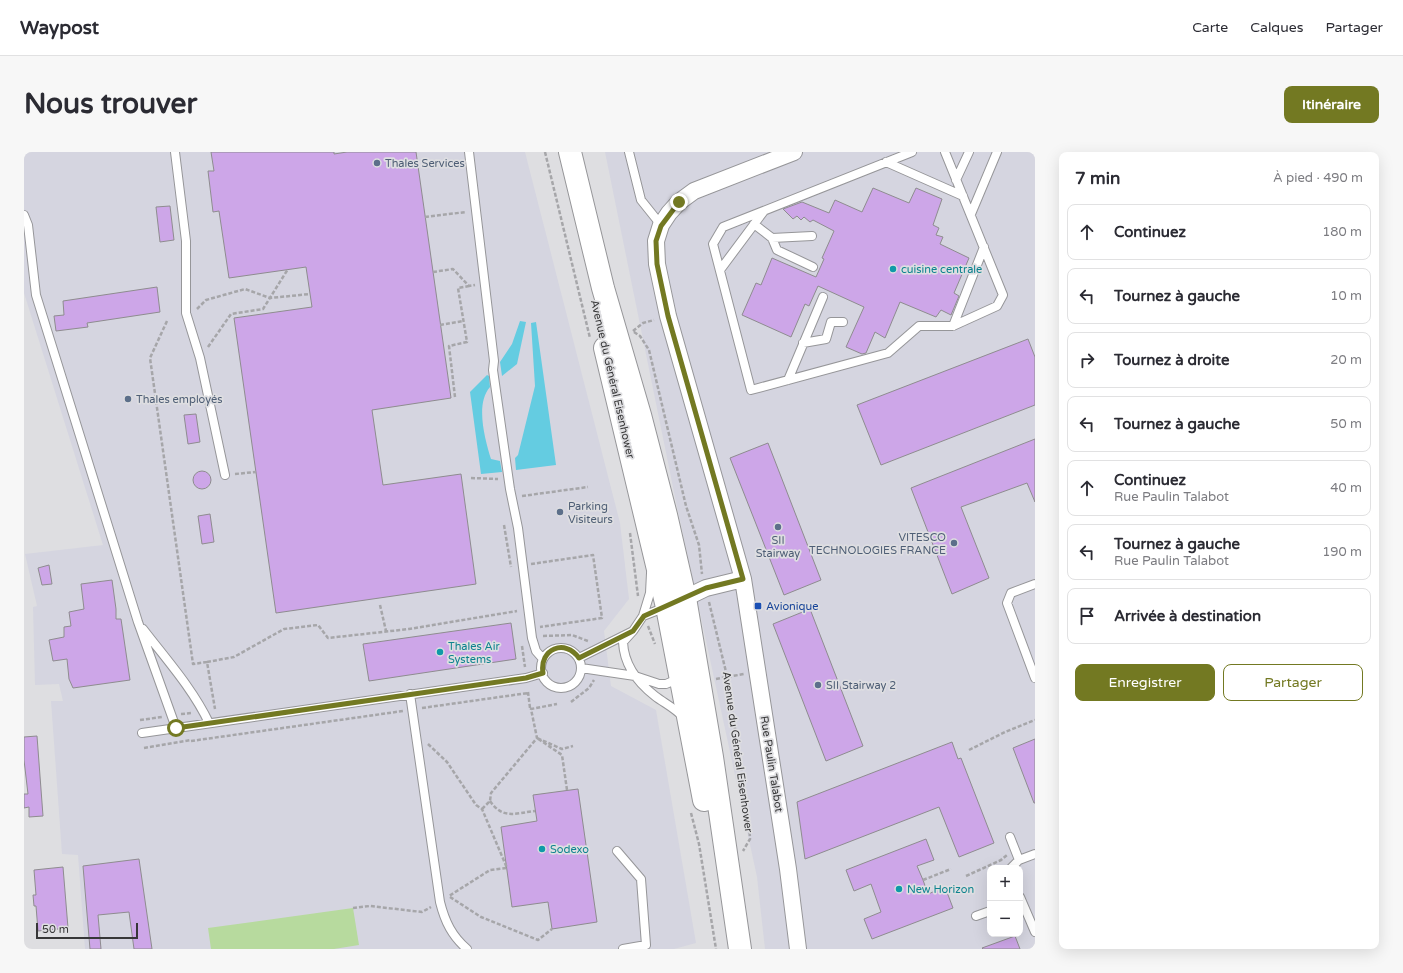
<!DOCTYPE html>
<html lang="fr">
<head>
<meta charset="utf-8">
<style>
  :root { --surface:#fff; --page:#f7f7f7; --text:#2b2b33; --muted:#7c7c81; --line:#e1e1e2; --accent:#737922 }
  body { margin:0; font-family:"Varela Round",sans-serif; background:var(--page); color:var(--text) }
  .controls { position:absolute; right:12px; bottom:12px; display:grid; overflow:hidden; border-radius:8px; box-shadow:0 4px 16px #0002 }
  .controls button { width:36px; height:36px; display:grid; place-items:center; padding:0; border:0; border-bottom:1px solid var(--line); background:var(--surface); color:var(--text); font:20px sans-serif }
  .scale { position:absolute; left:12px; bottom:10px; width:102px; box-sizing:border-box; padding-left:4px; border:2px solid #373738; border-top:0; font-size:11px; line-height:14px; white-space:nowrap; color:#373738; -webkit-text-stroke:3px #dedee1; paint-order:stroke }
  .stop { position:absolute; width:12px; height:12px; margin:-9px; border:3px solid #737922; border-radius:50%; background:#fff }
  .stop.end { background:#737922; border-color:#fff; box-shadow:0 1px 4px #0008 }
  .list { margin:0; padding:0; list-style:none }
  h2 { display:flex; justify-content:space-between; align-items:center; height:52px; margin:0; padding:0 16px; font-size:17px }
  h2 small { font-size:13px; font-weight:400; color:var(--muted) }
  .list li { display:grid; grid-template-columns:26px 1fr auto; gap:12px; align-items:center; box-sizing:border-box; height:56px; margin:0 8px 8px; padding:0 8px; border:1px solid var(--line); border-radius:8px }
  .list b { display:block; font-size:15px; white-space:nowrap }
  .list p { margin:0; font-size:13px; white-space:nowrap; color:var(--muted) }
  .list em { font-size:13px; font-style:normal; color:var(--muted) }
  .actions { display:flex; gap:8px; padding:12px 16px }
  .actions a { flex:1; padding:9px 0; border:1px solid var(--accent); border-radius:8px; text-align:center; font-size:14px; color:var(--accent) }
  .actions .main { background:var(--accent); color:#fff }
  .icon { flex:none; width:22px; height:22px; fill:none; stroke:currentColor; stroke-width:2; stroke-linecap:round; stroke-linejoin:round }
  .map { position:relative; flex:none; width:1011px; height:797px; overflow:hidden; border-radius:8px }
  header { display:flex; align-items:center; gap:24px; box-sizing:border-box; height:56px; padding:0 20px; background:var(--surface); border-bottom:1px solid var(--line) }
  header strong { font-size:19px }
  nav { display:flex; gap:22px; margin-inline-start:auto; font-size:14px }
  .intro { display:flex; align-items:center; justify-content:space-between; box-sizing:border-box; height:96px; padding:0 24px }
  h1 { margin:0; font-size:28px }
  .button { padding:10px 18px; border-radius:8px; background:var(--accent); color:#fff; font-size:14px; font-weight:700 }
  main { display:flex; gap:24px; padding:0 24px }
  aside { flex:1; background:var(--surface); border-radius:8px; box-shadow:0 4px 16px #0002 }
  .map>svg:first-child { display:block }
</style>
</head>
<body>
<header>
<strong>Waypost</strong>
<nav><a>Carte</a><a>Calques</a><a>Partager</a></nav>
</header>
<div class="intro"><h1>Nous trouver</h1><a class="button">Itinéraire</a></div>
<main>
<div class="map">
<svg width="1011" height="797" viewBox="0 0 1011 797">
  <rect width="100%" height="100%" fill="#dedee1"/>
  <path fill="#d5d5e0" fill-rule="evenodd" d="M0,0H501L596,371L605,447L580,479L587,534L632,558L672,791L650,797H61L54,703L38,702L27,549H39L35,532L11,533L9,455L13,454L1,402L79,393L0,141Z
    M581,0H1011V797H741L733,725L651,345ZM966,716H996V782H966Z"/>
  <path fill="#b7da9e" d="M329,756L335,793L310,797H187L184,776Z"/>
  <path fill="#64cce1" d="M496,169L502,170L493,212L478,224L476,210L488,192Z
    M512,170L532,313L492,318L491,306L494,303L511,234L507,171Z
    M463,223L465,224L466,235C451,252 461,287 467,307L476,309L478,320L457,322L446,240Z"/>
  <path fill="#cda6e8" stroke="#8e8c8f" d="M187,0H310V2L323,0H392L427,246L348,258L359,333L437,322L452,432L252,461L210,166L288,155L282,115L205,126L195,59L189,60L184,19H190Z
    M849,36L885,51L892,36L918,47L909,73L915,76L912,83L919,85L916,92L945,106L930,141L935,144L927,163L917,158L912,165L876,150L861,186L851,180L842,201L838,202L822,195L840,155L794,134L785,154L781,152L767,185L718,163L732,131L737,133L748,106L792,125L800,107L798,106L810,79L789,68L786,70L780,65L777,68L773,64L769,67L759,57L778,50L805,61L811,48L838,60Z
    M146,54L150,88L136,90L132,55Z
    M133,135L136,160L63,171L64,175L32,179L30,164L40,163L39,149Z
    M1004,187L1011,205V253L857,313L833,253Z
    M172,262L176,290L164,292L160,263Z
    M1011,287V350L1003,331L937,355L965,426L928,442L887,336Z
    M744,291L797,428L760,443L706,306Z
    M169 328a9 9 0 1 1 18 0a9 9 0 1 1-18 0Z
    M186,362L190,390L178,392L174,364Z
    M25,413L28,432L18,433L14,416Z
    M88,428L92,457V467H97L106,528L49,536L45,527L43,507L29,509L25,488L40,485V475L47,474L45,460L60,457L57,432Z
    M786,457L839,594L802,609L749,472Z
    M487,471L492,507L345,529L339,492Z
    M13,584L19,664L5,665V655L0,656V642H4L0,608V585Z
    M1011,587V651H1010L989,596Z
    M928,590L934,607L937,606L970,691L935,705L915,655L781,707L773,650Z
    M554,637L573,770L528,777L524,750L488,755L477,675L513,669L509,643Z
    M902,687L910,708L893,714L899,728L904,742L921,735L929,756L848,787L840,767L857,760L847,732L830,739L822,718Z
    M115,707L128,797H110L105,760L74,763L77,797H66L59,714Z
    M39,715L44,776L14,779L12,754H10L9,743H12L10,718Z
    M991,784L996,797H959L958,796Z"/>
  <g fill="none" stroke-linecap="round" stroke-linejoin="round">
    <defs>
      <path id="lane" d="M151,0L162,89V161L176,206L201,323
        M445,0L470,209L469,218L486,337L494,376L508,486L512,499L519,507
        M605,0L617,48L637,73
        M888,0L699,75L689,92L727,238L864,201L895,174H929L973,154L979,143L921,0
        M862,10L939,44
        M932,28L945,0
        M947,62L973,0
        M0,63L4,73L12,143L114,470L152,576
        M730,72L748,86L788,84
        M748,86L753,98L789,115
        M696,118L740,59
        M929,174L960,95
        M779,191L802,187L807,170H819
        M764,228L799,145
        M1011,432L987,441L983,451L1011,526
        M619,464L626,441L627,421
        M119,477C142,507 169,537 185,571
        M609,479L599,490C600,513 613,530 631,544C640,551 651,556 659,565
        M517 516a20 20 0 1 1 40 0a20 20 0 1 1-40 0Z
        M555,506L609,479L619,464L642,455
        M557,516L611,524L635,532H642L656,526
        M386,542L416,750C421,770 428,784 443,797
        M118,581L502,526L519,521
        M986,685L995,708L987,716
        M593,699L617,727L622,793L599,797
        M995,708L1011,702
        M996,745L1011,780
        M952,764L966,759"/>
      <path id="street" d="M770,0L670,39L655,50L645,61L637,73L632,89L633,112L644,164L719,427L764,717L774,797
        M653,450L682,436L719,427"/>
      <path id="primary" d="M546,0L579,136L616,263L642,363L661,446L688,605L716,797
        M581,196L643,455L680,648"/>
    </defs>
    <use href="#lane" stroke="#969699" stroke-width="10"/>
    <use href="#street" stroke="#969699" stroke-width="18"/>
    <use href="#primary" stroke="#969699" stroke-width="24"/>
    <path stroke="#a6a6a9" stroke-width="2.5" stroke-dasharray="4 2" stroke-linecap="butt" d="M521,0L566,186
      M401,65L442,60
      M409,120L429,117L445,134L451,133
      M173,157L182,148L221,137L246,146L286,142
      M143,169L126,206L169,512L183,510L191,557
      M416,173L439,169
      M609,179L619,171L630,168
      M610,180L616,184L625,198L662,354L675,393L678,422
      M184,195L207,162L239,157L264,117
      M431,245L425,194L443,190L434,136L445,134
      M211,322L232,320
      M447,326L474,327
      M498,344L564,335
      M480,373L487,415
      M606,381L614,444
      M507,412L569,403L578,466L516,475
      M685,450L703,524L725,668L726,687L719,699
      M356,453L362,479
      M624,474L631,492
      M519,484L548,483L564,489
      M498,494L501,515
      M183,510L210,505L260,477L294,473L304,486L385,477L493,459
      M692,527L720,522
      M504,540L506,556
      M547,550L565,536L570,528
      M398,556L504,541
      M157,562L168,561
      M116,568L138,565
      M167,589L379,559
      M404,592L423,610L452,653L458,657L483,716L466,718L425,744
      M120,596L167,588
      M945,598L981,580L1011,568
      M543,638L538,603L513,586L538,597L549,594
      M466,649C479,668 492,661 511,659
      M458,657L466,649L467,641L513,586L507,557L533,552
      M667,661L675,692L692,797
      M942,724L977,708L983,703
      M899,728L927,717
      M426,745L457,765L514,788L528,777
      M329,756L346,754L398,760L407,755"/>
    <use href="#lane" stroke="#fff" stroke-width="8"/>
    <use href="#street" stroke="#fff" stroke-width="16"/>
    <use href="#primary" stroke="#fff" stroke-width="22"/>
  </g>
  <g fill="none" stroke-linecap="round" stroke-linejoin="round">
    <path stroke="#737922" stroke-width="5" d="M152,576L502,526L519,521C515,497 541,486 555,506L609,479L620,464L682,436L719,427L644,164L633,112L632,89L637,74L655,50"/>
  </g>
  <g fill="#5c6f8a" stroke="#dedee1" stroke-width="1.5">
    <circle cx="353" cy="11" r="4"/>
    <circle cx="104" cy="247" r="4"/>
    <circle cx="536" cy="360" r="4"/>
    <circle cx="754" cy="375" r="4"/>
    <circle cx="930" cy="391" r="4"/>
    <circle cx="794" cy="533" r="4"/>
  </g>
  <g fill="#0f9aa8" stroke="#dedee1" stroke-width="1.5">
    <circle cx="869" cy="117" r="4"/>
    <circle cx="416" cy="500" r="4"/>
    <circle cx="518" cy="697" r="4"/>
    <circle cx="875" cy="737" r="4"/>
  </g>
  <rect fill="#1a4fb4" stroke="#dedee1" stroke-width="1.5" x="730" y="450" width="8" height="8" rx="2"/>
  <g text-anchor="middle" stroke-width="3.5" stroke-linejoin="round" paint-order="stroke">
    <g font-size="11" fill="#4e5e75" stroke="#dedee1" text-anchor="start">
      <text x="361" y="15">Thales Services</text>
      <text x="112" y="251">Thales employés</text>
      <text x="544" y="358">Parking<tspan x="544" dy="13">Visiteurs</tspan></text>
      <text x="922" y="389" text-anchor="end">VITESCO<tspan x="922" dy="13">TECHNOLOGIES FRANCE</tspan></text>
      <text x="754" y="392" text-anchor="middle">SII<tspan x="754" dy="13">Stairway</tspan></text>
      <text x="802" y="537">SII Stairway 2</text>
    </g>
    <g font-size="11" fill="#0d838f" stroke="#dedee1" text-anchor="start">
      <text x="877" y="121">cuisine centrale</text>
      <text x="424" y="498">Thales Air<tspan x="424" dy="13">Systems</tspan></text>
      <text x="526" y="701">Sodexo</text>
      <text x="883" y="741">New Horizon</text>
    </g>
    <g font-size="11" fill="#373738" stroke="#dedee1">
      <text transform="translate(589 227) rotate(77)" y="4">Avenue du Général Eisenhower</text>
      <text transform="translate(714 600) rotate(82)" y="4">Avenue du Général Eisenhower</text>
      <text transform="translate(748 612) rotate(81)" y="4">Rue Paulin Talabot</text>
    </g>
    <g font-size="11" fill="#164399" stroke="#dedee1" text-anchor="start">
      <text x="742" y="458">Avionique</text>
    </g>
  </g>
</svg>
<div class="controls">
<button>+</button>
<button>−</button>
</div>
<div class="scale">50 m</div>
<div class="stop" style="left:152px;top:576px"></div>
<div class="stop end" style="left:655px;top:50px"></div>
</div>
<aside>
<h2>7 min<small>À pied · 490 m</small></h2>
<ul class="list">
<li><svg class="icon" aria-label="ahead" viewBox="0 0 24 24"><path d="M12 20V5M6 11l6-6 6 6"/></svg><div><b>Continuez</b></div><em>180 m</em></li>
<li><svg class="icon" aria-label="left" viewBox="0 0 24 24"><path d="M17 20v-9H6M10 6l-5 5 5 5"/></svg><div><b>Tournez à gauche</b></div><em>10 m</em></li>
<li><svg class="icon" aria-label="right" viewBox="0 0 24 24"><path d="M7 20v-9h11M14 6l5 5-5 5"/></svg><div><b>Tournez à droite</b></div><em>20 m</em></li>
<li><svg class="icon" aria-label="left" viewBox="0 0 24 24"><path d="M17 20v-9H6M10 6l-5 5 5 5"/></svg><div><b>Tournez à gauche</b></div><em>50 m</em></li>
<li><svg class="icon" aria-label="ahead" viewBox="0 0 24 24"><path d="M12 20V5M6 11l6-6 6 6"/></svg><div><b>Continuez</b><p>Rue Paulin Talabot</p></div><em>40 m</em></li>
<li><svg class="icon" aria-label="left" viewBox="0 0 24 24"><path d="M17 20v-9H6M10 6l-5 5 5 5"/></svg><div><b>Tournez à gauche</b><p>Rue Paulin Talabot</p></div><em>190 m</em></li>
<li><svg class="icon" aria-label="arrive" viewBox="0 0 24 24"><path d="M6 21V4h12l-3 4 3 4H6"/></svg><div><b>Arrivée à destination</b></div></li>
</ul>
<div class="actions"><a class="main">Enregistrer</a><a>Partager</a></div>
</aside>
</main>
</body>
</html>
